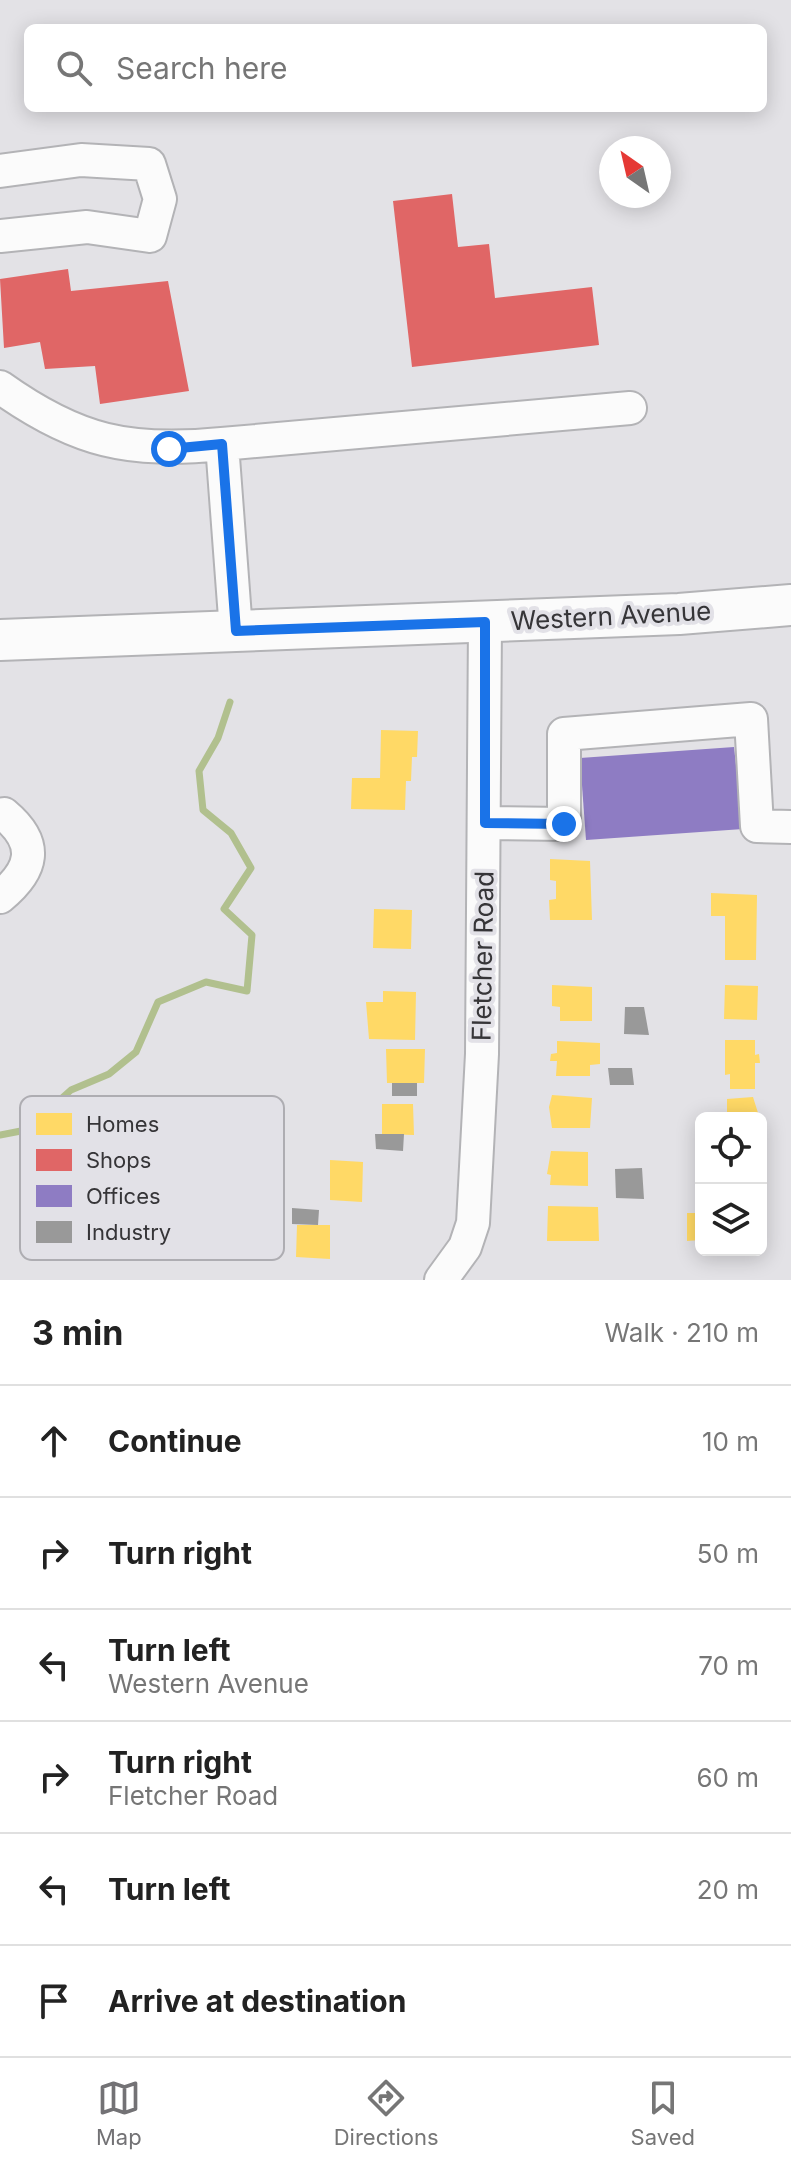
<!DOCTYPE html>
<html lang="en">
<head>
<meta charset="utf-8">
<style>
  :root { --surface:#fff; --page:#f6f6f6; --text:#222; --muted:#767676; --line:#e0e0e0; --accent:#737275 }
  body { margin:0; font-family:Inter,sans-serif; background:var(--page); color:var(--text) }
  .controls { position:absolute; right:24px; bottom:24px; display:grid; overflow:hidden; border-radius:12px; box-shadow:0 4px 20px #0003 }
  .controls button { width:72px; height:72px; display:grid; place-items:center; padding:0; border:0; border-bottom:2px solid var(--line); background:var(--surface); color:var(--text); font:40px sans-serif }
  .compass { position:absolute; left:599px; top:136px; width:72px; height:72px; border-radius:50%; background:var(--surface); box-shadow:0 4px 20px #0003; rotate:326deg }
  .stop { position:absolute; width:24px; height:24px; margin:-18px; border:6px solid #1a73e8; border-radius:50%; background:#fff }
  .stop.end { background:#1a73e8; border-color:#fff; box-shadow:0 2px 8px #0008 }
  .list { margin:0; padding:0; list-style:none }
  h2 { display:flex; justify-content:space-between; align-items:center; height:104px; margin:0; padding:0 32px; font-size:34px }
  h2 small { font-size:26px; font-weight:400; color:var(--muted) }
  .list li { display:grid; grid-template-columns:52px 1fr auto; gap:24px; align-items:center; box-sizing:border-box; height:112px; padding:0 32px; border-top:2px solid var(--line) }
  .list b { display:block; font-size:30px; white-space:nowrap }
  .list p { margin:0; font-size:26px; white-space:nowrap; color:var(--muted) }
  .list em { font-size:26px; font-style:normal; color:var(--muted) }
  .icon { flex:none; width:44px; height:44px; fill:none; stroke:currentColor; stroke-width:2; stroke-linecap:round; stroke-linejoin:round }
  .map { position:relative; flex:none; width:791px; height:1280px; overflow:hidden }
  .search { position:absolute; background:var(--surface); box-shadow:0 4px 20px #0003; left:24px; right:24px; top:24px; height:88px; display:flex; align-items:center; gap:20px; box-sizing:border-box; padding:0 28px; border-radius:12px; color:var(--muted); font-size:30px }
  .sheet { height:776px; background:var(--surface) }
  nav { display:flex; justify-content:space-around; align-items:center; box-sizing:border-box; height:112px; border-top:2px solid var(--line); background:var(--surface); font-size:22px; color:var(--muted) }
  nav a { display:grid; justify-items:center; gap:4px }
  nav .on { color:var(--accent) }
  .map>svg:first-child { display:block }
</style>
</head>
<body>
<div class="map">
<svg width="791" height="1280" viewBox="0 0 791 1280">
  <rect width="100%" height="100%" fill="#e3e2e6"/>
  <path fill="#ffd966" d="M381,730L418,731L417,757H412L411,781H406L405,810L351,809L352,778H380Z
    M550,859L590,861L592,920H550L549,900L556,899V881L550,880Z
    M711,893L757,895L756,960H725V916H711Z
    M374,909L412,910L411,949L373,948Z
    M552,985L592,987V1021H560V1007L552,1006Z
    M725,985L758,986L757,1020L724,1019Z
    M383,991L416,992L415,1040L369,1039L366,1002H383Z
    M725,1040H755V1055L759,1054L760,1063H755V1089H730V1074L725,1075Z
    M557,1041L600,1043V1064L590,1065V1076H556L557,1061H550L551,1054L557,1053Z
    M386,1049H425L424,1083H387Z
    M552,1095L592,1098L590,1128H552L549,1107Z
    M753,1097L759,1116L727,1118V1099Z
    M382,1104H413L414,1135L382,1134Z
    M551,1151L588,1152V1186L550,1185L551,1175L547,1174Z
    M330,1160L363,1162L362,1202L330,1200Z
    M548,1206L598,1207L599,1241H547Z
    M687,1213H701V1240L687,1241Z
    M297,1225H330V1259L296,1257Z"/>
  <path fill="#e06666" d="M452,194L458,247L489,244L495,298L592,287L599,345L412,367L393,201Z
    M68,269L71,291L168,281L189,391L100,404L95,366L45,369L40,342L4,348L0,279Z"/>
  <path fill="#8e7cc3" d="M734,747L743,829L586,840L580,758Z"/>
  <path fill="#999" d="M625,1007H644L649,1035L624,1034Z
    M608,1068H632L634,1085H610Z
    M392,1083H417V1096H392Z
    M375,1134H404L403,1151L376,1149Z
    M642,1168L644,1199L616,1198L615,1169Z
    M292,1208L319,1210L318,1225L292,1224Z"/>
  <g fill="none" stroke-linecap="round" stroke-linejoin="round">
    <path stroke="#b1c08e" stroke-width="7" d="M0,1135L26,1130L71,1090L109,1074L136,1052L158,1002L206,982L247,991L252,935L224,909L251,868L231,833L203,810L199,771L218,738L230,702"/>
    <defs>
      <path id="minor" d="M0,171L81,160L149,164L160,199L150,236L87,227L0,236
        M0,387C77,442 129,453 222,444L236,631
        M222,444L630,408
        M0,815L4,814C40,844 33,870 0,897
        M485,823L564,824V734L751,719L757,826L791,827
        M441,1280L465,1247L473,1223L482,1054L485,622"/>
      <path id="major" d="M0,640L679,614L791,605"/>
    </defs>
    <use href="#minor" stroke="#b3b3b6" stroke-width="36"/>
    <use href="#major" stroke="#b3b3b6" stroke-width="44"/>
    <use href="#minor" stroke="#fbfbfb" stroke-width="32"/>
    <use href="#major" stroke="#fbfbfb" stroke-width="40"/>
  </g>
  <g fill="none" stroke-linecap="round" stroke-linejoin="round">
    <path stroke="#1a73e8" stroke-width="10" d="M169,449L222,444L236,631L485,622V823L564,824"/>
  </g>
  <g text-anchor="middle" stroke-width="8" stroke-linejoin="round" paint-order="stroke">
    <g font-size="26" fill="#363538" stroke="#e2e1e7">
      <text transform="translate(611 616) rotate(-3)" y="9">Western Avenue</text>
      <text transform="translate(483 956) rotate(-89)" y="9">Fletcher Road</text>
    </g>
  </g>
  <rect x="20" y="1096" width="264" height="164" rx="12" fill="#e2e1e7" stroke="#aeadb2" stroke-width="2"/>
  <rect x="36" y="1113" width="36" height="22" fill="#ffd966"/>
  <rect x="36" y="1149" width="36" height="22" fill="#e06666"/>
  <rect x="36" y="1185" width="36" height="22" fill="#8e7cc3"/>
  <rect x="36" y="1221" width="36" height="22" fill="#999"/>
  <g font-size="22" fill="#363538">
    <text x="86" y="1132">Homes</text>
    <text x="86" y="1168">Shops</text>
    <text x="86" y="1204">Offices</text>
    <text x="86" y="1240">Industry</text>
  </g>
</svg>
<div class="controls">
<button><svg class="icon" aria-label="locate" viewBox="0 0 24 24"><circle cx="12" cy="12" r="6"/><path d="M12 2v4M12 18v4M2 12h4M18 12h4"/></svg></button>
<button><svg class="icon" aria-label="layers" viewBox="0 0 24 24"><path d="M12 4l9 5-9 5-9-5zM3 14l9 5 9-5"/></svg></button>
</div>
<svg class="compass" viewBox="-18 -18 36 36"><path d="M0-13l5 13h-10z" fill="#e53935"/><path d="M0 13l5-13h-10z" fill="#767676"/></svg>
<div class="stop" style="left:169px;top:449px"></div>
<div class="stop end" style="left:564px;top:824px"></div>
<div class="search"><svg class="icon" aria-label="search" viewBox="0 0 24 24"><circle cx="10" cy="10" r="6"/><path d="M15 15l6 6"/></svg>Search here</div>
</div>
<section class="sheet">
<h2>3 min<small>Walk · 210 m</small></h2>
<ul class="list">
<li><svg class="icon" aria-label="ahead" viewBox="0 0 24 24"><path d="M12 20V5M6 11l6-6 6 6"/></svg><div><b>Continue</b></div><em>10 m</em></li>
<li><svg class="icon" aria-label="right" viewBox="0 0 24 24"><path d="M7 20v-9h11M14 6l5 5-5 5"/></svg><div><b>Turn right</b></div><em>50 m</em></li>
<li><svg class="icon" aria-label="left" viewBox="0 0 24 24"><path d="M17 20v-9H6M10 6l-5 5 5 5"/></svg><div><b>Turn left</b><p>Western Avenue</p></div><em>70 m</em></li>
<li><svg class="icon" aria-label="right" viewBox="0 0 24 24"><path d="M7 20v-9h11M14 6l5 5-5 5"/></svg><div><b>Turn right</b><p>Fletcher Road</p></div><em>60 m</em></li>
<li><svg class="icon" aria-label="left" viewBox="0 0 24 24"><path d="M17 20v-9H6M10 6l-5 5 5 5"/></svg><div><b>Turn left</b></div><em>20 m</em></li>
<li><svg class="icon" aria-label="arrive" viewBox="0 0 24 24"><path d="M6 21V4h12l-3 4 3 4H6"/></svg><div><b>Arrive at destination</b></div></li>
</ul>
</section>
<nav>
<a class="on"><svg class="icon" aria-label="map" viewBox="0 0 24 24"><path d="M3 6l6-2 6 2 6-2v14l-6 2-6-2-6 2zM9 4v14M15 6v14"/></svg>Map</a>
<a><svg class="icon" aria-label="directions" viewBox="0 0 24 24"><path d="M12 3l9 9-9 9-9-9zM9 14v-3h6M13 9l2 2-2 2"/></svg>Directions</a>
<a><svg class="icon" aria-label="saved" viewBox="0 0 24 24"><path d="M7 4h10v16l-5-4-5 4z"/></svg>Saved</a>
</nav>
</body>
</html>
